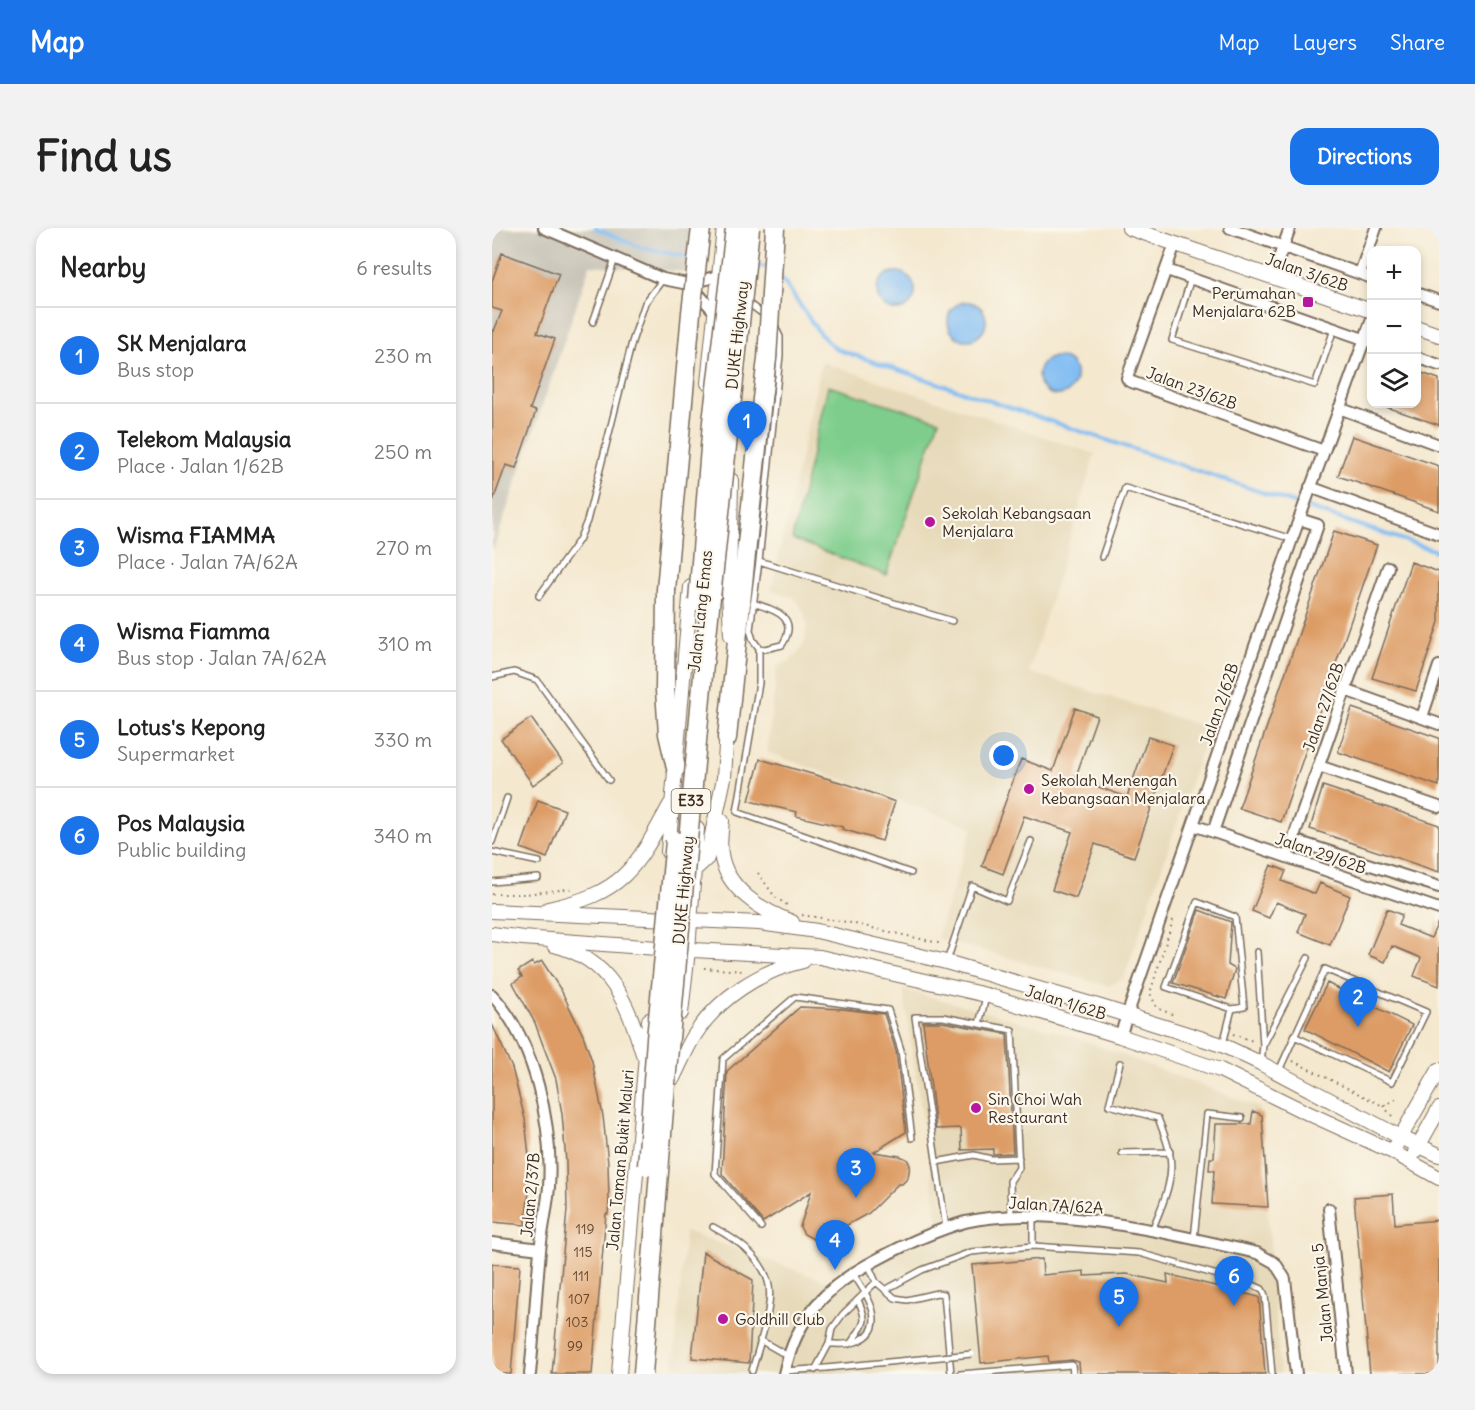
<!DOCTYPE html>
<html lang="en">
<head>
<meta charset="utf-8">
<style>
  :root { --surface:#fff; --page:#f2f2f2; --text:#222; --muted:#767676; --line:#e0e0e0; --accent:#1a73e8 }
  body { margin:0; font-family:Delius,sans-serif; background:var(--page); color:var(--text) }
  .controls { position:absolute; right:18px; top:18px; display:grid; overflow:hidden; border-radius:12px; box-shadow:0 3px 9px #0003 }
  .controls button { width:54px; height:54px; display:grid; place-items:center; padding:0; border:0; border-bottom:2px solid var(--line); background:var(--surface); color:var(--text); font:30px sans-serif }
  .you { position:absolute; left:512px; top:528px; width:21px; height:21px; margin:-15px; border:4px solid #fff; border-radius:50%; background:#1a73e8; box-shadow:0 0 0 9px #1a73e833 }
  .badge { display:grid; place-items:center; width:39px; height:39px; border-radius:50%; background:var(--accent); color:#fff; font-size:20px; font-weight:700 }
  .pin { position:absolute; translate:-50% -50px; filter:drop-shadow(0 2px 3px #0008) }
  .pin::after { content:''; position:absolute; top:32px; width:21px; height:18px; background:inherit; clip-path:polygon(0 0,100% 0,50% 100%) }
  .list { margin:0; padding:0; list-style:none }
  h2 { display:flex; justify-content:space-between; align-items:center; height:78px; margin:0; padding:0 24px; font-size:26px }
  h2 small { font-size:20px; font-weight:400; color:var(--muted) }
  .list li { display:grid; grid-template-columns:39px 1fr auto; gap:18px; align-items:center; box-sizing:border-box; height:96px; padding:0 24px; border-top:2px solid var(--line) }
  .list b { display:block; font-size:22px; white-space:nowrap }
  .list p { margin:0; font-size:20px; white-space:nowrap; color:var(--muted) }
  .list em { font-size:20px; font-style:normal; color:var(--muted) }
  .icon { flex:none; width:33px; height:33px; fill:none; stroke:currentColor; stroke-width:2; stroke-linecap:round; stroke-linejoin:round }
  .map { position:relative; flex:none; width:947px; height:1146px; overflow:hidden; border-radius:18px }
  header { display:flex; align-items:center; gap:36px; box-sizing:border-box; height:84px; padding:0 30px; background:var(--accent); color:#fff }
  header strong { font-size:28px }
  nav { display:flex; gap:33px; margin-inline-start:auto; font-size:21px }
  .intro { display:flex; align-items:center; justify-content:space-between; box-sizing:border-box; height:144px; padding:0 36px }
  h1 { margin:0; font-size:42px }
  .button { padding:15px 27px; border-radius:18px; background:var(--accent); color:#fff; font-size:21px; font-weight:700 }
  main { display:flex; gap:36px; padding:0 36px }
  aside { flex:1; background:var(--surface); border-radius:18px; box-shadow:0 3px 9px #0003 }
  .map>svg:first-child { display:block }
</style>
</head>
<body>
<header>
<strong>Map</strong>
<nav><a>Map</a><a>Layers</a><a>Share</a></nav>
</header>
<div class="intro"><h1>Find us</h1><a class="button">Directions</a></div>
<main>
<aside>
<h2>Nearby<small>6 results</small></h2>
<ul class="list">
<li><span class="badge">1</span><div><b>SK Menjalara</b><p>Bus stop</p></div><em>230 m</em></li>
<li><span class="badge">2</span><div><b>Telekom Malaysia</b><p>Place · Jalan 1/62B</p></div><em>250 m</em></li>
<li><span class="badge">3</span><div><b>Wisma FIAMMA</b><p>Place · Jalan 7A/62A</p></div><em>270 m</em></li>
<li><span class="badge">4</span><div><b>Wisma Fiamma</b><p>Bus stop · Jalan 7A/62A</p></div><em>310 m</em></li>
<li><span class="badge">5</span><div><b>Lotus's Kepong</b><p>Supermarket</p></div><em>330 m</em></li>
<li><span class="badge">6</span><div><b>Pos Malaysia</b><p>Public building</p></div><em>340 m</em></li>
</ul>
</aside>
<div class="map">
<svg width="947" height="1146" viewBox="0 0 947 1146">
  <rect width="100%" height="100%" fill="#fbf7ec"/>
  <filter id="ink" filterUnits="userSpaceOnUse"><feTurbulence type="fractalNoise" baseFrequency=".0167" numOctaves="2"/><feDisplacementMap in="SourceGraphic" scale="12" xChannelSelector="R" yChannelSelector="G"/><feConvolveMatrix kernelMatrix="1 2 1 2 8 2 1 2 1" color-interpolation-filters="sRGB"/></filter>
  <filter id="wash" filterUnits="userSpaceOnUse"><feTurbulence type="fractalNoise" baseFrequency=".008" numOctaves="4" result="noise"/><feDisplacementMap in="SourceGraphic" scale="24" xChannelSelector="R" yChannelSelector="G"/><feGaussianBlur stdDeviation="1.35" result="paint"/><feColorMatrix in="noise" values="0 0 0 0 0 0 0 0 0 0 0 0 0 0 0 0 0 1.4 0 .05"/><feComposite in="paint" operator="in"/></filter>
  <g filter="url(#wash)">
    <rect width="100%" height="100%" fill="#f4e8cf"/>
    <path fill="#e7daba" d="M330,134L603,226L537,444L717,500L632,750L617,758L445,710L481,599L275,524L285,439L298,433L307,424L313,412L315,399L313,386L306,374L301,369L279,362Z
      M411,761L580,808L768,880L788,1146H181L193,1003L334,1053L446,992Z"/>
    <path fill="#c8c4b8" d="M0,0H212L210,45L98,37L0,325Z"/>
    <path fill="#7ecd8c" stroke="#5c7c55" stroke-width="1.5" d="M336,158L447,192L394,347L300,311Z"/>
    <path fill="#81bdf3" stroke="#5e7488" stroke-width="1.5" d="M385 63a19 19 0 1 1 38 0a19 19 0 1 1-38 0Z
      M456 93a19 19 0 1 1 38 0a19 19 0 1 1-38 0Z
      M546 148a19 19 0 1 1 38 0a19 19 0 1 1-38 0Z"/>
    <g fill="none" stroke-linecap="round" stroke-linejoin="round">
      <path stroke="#81bdf3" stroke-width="4" d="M103,0L147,19L200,30
        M258,37L275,39
        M285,47L290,51L328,106L344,121L947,324"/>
    </g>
    <g id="blocks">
      <path fill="#dd9c65" d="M10,25L67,46L45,105L63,111L38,181L44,183L24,240L14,237L1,273L0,102L2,103L10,83L0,80V53Z
        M924,143L947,151V197L888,177V176H924Z
        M860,208L947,238V283L846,248Z
        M842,303L885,317L789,594L747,580Z
        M919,334L947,344V394L924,463L880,450Z
        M583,480L605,488L583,551L635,569L656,509L681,517L642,629L603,616L584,670L560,662L580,604L532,588L511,646L490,638L529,531L561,543Z
        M860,480L947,510V558L846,524Z
        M39,490L71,535L41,557L9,511Z
        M268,531L358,557L403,574L390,613L350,601L351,599L304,588L305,584L257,573Z
        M831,558L947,597V644L818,601Z
        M46,572L73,582L55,630L29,620Z
        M779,637L794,643L790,653L823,666L828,655L858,668L838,717L806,704L813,686L784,674L777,690L760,683Z
        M895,681L910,687L906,697L939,710L947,692V758L922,748L929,730L900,718L893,734L876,727Z
        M707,682L739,694L736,737L743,741L734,771L681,755Z
        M50,733L69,762L91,807L100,833L111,888L116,935L117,973L116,986H114L100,1146H60L75,982L74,934L70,886L64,851L51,817L43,795L21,755L30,749L26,743L40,734L42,737Z
        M835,755L920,797L897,844L813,801Z
        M308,779L351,781L392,786L404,823L414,904L382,924L408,928L415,931L418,937L416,950L410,956H406L377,985L355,997L337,1003L335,1007L323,1012L312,1006L308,999L319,964L271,994L230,946L235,843Z
        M431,794H450L515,806L521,925L501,926V921L470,922L469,900L444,901Z
        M0,796L20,840L33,891L39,947L33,997L0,994Z
        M761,883L770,887L776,979L720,976L722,942H717L718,930H722L724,896H759Z
        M901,966L903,996L947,992V1146H878L862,969Z
        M211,1024L261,1052L257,1135L200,1130Z
        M550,1031L551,1047L592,1043V1048L635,1046L676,1055L675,1046L767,1069L773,1146H588L587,1134L580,1132L557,1134L556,1128L489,1135L480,1037Z
        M0,1036L28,1038L19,1146H0Z"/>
    </g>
  </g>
  <g filter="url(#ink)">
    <use href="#blocks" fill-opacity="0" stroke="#7c6c5c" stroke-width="1.5"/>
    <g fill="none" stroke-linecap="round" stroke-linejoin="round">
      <defs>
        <path id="lane" d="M699,50L680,112L823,157L842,101
          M256,75L272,87
          M101,94L123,31
          M283,98L288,109V127L267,333L460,393
          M610,329L633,260L800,311
          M267,333L258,402L261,412L267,420V455L245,584L419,645
          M47,368L87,312L95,293L140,114L153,75L171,51
          M261,375C283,382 308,389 290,417L273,421L267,420
          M0,449L22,444L45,452L117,552
          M0,614L15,570
          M0,624L47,634
          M0,654L46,650
          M765,724L771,818L769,834
          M455,733L480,658L515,673L539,613
          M487,796L494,769
          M731,816L740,781L674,759L705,674L743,689L752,779L740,781
          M772,816L816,730
          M628,835L617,877L666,890C670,901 675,912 677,923C684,949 670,978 660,1002
          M786,845L833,741L934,784L900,854L802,808
          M630,925L678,924
          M444,934L482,927L499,931L527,930
          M221,999C243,1011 268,1027 276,1053C283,1076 266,1120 260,1143
          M269,999L223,946L231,831L303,769L396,782L409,822L420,910
          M454,1000L423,789H451L520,802L527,940L518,953L519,987
          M702,1011L715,886L750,890
          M541,1018V988
          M376,1036L384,1054L403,1070L415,1072L445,1065L452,1066L459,1146
          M393,1062L430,1042L479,1024L541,1018L647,1025L761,1057L770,1061L773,1067L780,1146
          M268,1112L296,1128
          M337,1116L340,1101L351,1086L384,1054
          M358,1116C372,1096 377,1095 366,1072
          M323,1142L337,1116C344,1116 353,1117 360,1115C400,1104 376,1067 361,1046
          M293,1143L334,1140
          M468,1146L580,1137L581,1146"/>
        <path id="street" d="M52,0L171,51L196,56L226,48
          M738,0L880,50
          M683,16L635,150L637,153L832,223
          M675,42L880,114
          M868,45L884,0
          M780,49L798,0
          M201,60L222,83
          M924,65L947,73
          M924,129L947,137
          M847,180L947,217
          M818,259L947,306
          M853,462L947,496
          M930,489L947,438
          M827,538L947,579
          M701,597L947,681
          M721,604L826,297L807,291
          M801,612L947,659
          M795,629L896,339
          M0,767C43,813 61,898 57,959C55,981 50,1002 48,1023C44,1064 42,1105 38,1146
          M628,808L800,311L880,91
          M837,981L854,1146
          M0,1015L48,1021
          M292,1146C305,1088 334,1058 386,1031C414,1016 442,1003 473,994C503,987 533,987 564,989C632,994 698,1010 765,1025L783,1035L793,1051L804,1146"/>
        <path id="secondary" d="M637,0L880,83
          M924,99L947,107
          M216,155L232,0
          M239,407L237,362L239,252
          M230,593C229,603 227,615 229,626C234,661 270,683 300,694
          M176,624L199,359
          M203,641L215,630L232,550L235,501
          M56,681C131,665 143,642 178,577
          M0,683L267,695L325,703L454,734L609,779L730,817L768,835L908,909L947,927
          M0,706L31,710L165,720L328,729L494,767L628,808L728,842L809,882L901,924L947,950
          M62,717C119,731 136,776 151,826
          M189,785L196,722L205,601
          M181,850C188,836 194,821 202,808C226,770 268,743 311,733
          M904,917L947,842
          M923,924L947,881
          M127,1146L157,792"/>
        <path id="highway" d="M174,362L173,462L176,506L184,540
          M235,510L270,171"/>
      </defs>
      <use href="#lane" stroke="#7c6c5c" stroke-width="8"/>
      <use href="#street" stroke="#7c6c5c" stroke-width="14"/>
      <use href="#secondary" stroke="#7c6c5c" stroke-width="16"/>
      <use href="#highway" stroke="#7c6c5c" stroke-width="21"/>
      <path stroke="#7c6c5c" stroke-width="2" stroke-dasharray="1.5 4.5" stroke-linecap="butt" d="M266,645L283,669L298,679
        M0,666H34L83,660
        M310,687L354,694L451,716
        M681,692L658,765L665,780L684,788
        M212,740L252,743
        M741,806L761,813
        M801,833L891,878L906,870
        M891,878L903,891"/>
      <use href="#lane" stroke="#fff" stroke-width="5"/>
      <use href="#street" stroke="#fff" stroke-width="10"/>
      <use href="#secondary" stroke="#fff" stroke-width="14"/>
      <use href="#highway" stroke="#fff" stroke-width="18"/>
      <defs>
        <path id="lane-bridge" d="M334,1140L480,1126"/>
        <path id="highway-bridge" d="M270,171L275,131L283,0
          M174,362L199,85L209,0
          M206,373L220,194L243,0
          M155,938L164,811L183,613
          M151,1146L175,843L212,436L258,0"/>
      </defs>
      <use href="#lane-bridge" stroke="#7c6c5c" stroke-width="8" stroke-linecap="butt"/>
      <use href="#highway-bridge" stroke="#7c6c5c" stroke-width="21" stroke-linecap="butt"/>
      <use href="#lane-bridge" stroke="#fff" stroke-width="5"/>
      <use href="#highway-bridge" stroke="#fff" stroke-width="18"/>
    </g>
  </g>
  <g fill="#b5179e" stroke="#fbf7ec" stroke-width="2">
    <rect x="810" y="68" width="12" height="12" rx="3"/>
    <circle cx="438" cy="294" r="6"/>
    <circle cx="537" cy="561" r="6"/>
    <circle cx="484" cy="880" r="6"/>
    <circle cx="231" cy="1091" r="6"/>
  </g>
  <g text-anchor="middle" stroke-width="4.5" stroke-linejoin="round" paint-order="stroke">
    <g font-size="14" fill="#644630">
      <text x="93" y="1006">119</text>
      <text x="91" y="1029">115</text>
      <text x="89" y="1053">111</text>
      <text x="87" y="1076">107</text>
      <text x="85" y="1099">103</text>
      <text x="83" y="1123">99</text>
    </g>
    <rect fill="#fbf7ec" stroke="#75685c" stroke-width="1.5" x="179.5" y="561" width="39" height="24" rx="4.5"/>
    <g font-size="15" font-weight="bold" fill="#3b2a1e">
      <text x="199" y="578">E33</text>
    </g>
    <g font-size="16" fill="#3b2a1e" stroke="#fbf7ec">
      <text transform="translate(815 44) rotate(19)" y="6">Jalan 3/62B</text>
      <text transform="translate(245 107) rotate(-84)" y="6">DUKE Highway</text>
      <text transform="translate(700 160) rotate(20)" y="6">Jalan 23/62B</text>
      <text transform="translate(208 383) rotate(-84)" y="6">Jalan Lang Emas</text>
      <text transform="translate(727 476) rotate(-71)" y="6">Jalan 2/62B</text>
      <text transform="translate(831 479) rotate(-71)" y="6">Jalan 27/62B</text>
      <text transform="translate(829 625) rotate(19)" y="6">Jalan 29/62B</text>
      <text transform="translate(191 662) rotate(-85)" y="6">DUKE Highway</text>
      <text transform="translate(574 774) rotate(17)" y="6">Jalan 1/62B</text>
      <text transform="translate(128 932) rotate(-85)" y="6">Jalan Taman Bukit Maluri</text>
      <text transform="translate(38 967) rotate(-85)" y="6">Jalan 2/37B</text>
      <text transform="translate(564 977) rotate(3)" y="6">Jalan 7A/62A</text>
      <text transform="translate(830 1065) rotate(-96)" y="6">Jalan Manja 5</text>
    </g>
    <g font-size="16" fill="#3b2a1e" stroke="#fbf7ec" text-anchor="start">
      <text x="804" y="71" text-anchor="end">Perumahan<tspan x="804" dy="18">Menjalara 62B</tspan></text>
      <text x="450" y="291">Sekolah Kebangsaan<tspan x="450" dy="18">Menjalara</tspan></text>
      <text x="549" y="558">Sekolah Menengah<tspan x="549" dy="18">Kebangsaan Menjalara</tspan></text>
      <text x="496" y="877">Sin Choi Wah<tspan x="496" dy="18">Restaurant</tspan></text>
      <text x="243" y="1097">Goldhill Club</text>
    </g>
  </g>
</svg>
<div class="controls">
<button>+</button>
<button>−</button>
<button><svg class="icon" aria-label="layers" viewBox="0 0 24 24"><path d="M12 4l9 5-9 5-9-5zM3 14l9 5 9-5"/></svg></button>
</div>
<div class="you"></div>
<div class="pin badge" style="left:255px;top:223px">1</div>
<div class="pin badge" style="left:866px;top:799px">2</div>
<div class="pin badge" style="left:364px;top:970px">3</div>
<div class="pin badge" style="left:343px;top:1042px">4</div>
<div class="pin badge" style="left:627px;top:1099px">5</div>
<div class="pin badge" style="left:742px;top:1078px">6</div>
</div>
</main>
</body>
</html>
